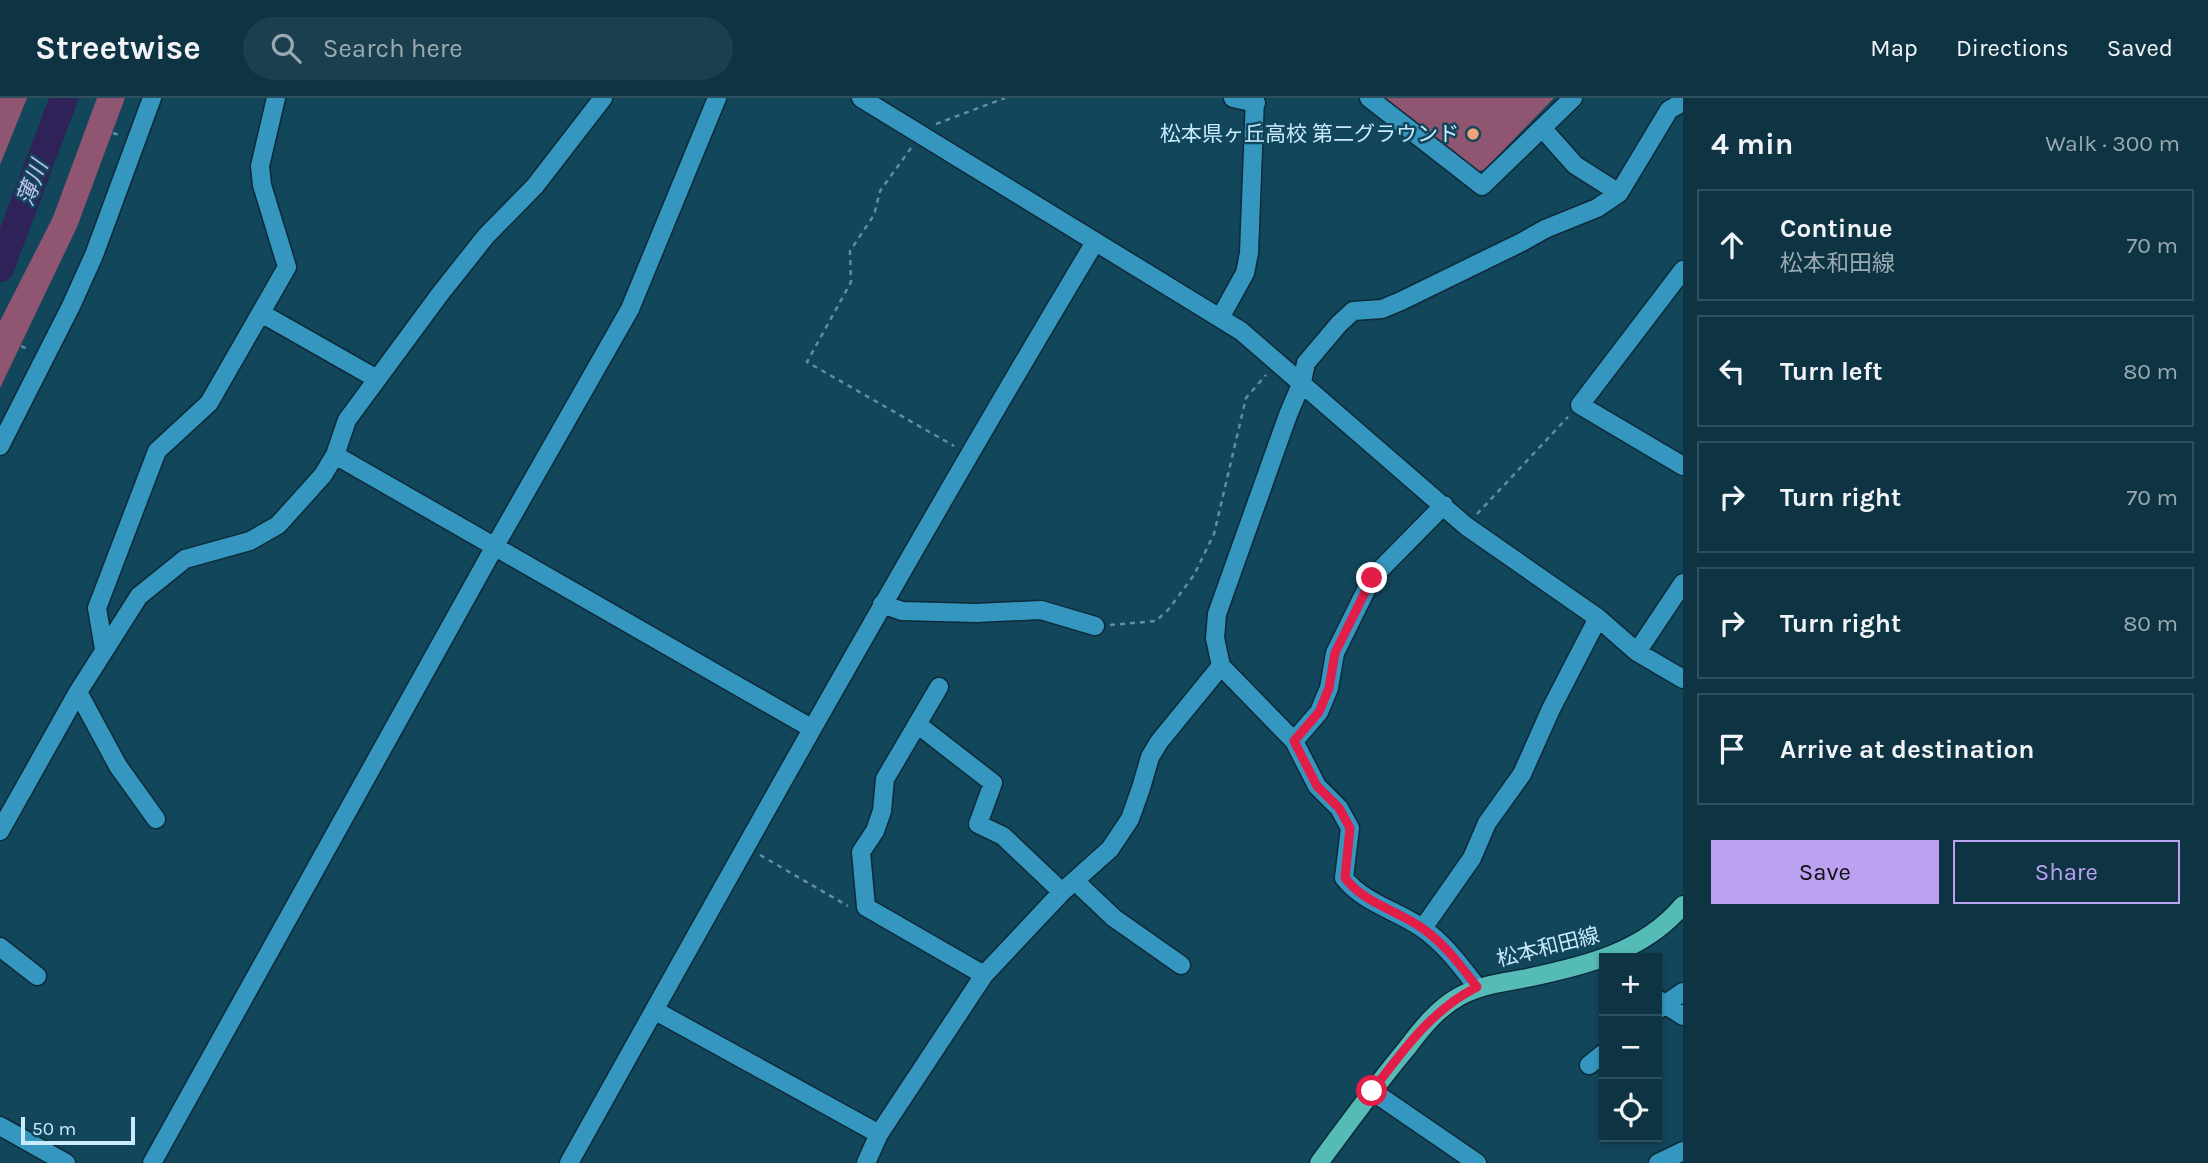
<!DOCTYPE html>
<html lang="en">
<head>
<meta charset="utf-8">
<style>
  :root { --surface:#0e3444; --page:#1c3f4f; --text:#f1f3f6; --muted:#9baab2; --line:#2e4f5d; --accent:#bca0f2 }
  body { margin:0; font-family:Karla,"Noto Sans JP",sans-serif; background:var(--page); color:var(--text) }
  .controls { position:absolute; right:21px; bottom:21px; display:grid; overflow:hidden; border-radius:0px; box-shadow:0 2px 5px #0004 }
  .controls button { width:63px; height:63px; display:grid; place-items:center; padding:0; border:0; border-bottom:2px solid var(--line); background:var(--surface); color:var(--text); font:35px sans-serif }
  .scale { position:absolute; left:21px; bottom:18px; width:114px; box-sizing:border-box; padding-left:7px; border:4px solid #c9ebfd; border-top:0; font-size:19px; line-height:24px; white-space:nowrap; color:#c9ebfd; -webkit-text-stroke:5px #12465b; paint-order:stroke }
  .stop { position:absolute; width:21px; height:21px; margin:-16px; border:5px solid #e11d48; border-radius:50%; background:#fff }
  .stop.end { background:#e11d48; border-color:#fff; box-shadow:0 2px 7px #0008 }
  .list { margin:0; padding:0; list-style:none }
  h2 { display:flex; justify-content:space-between; align-items:center; height:91px; margin:0; padding:0 28px; font-size:30px }
  h2 small { font-size:23px; font-weight:400; color:var(--muted) }
  .list li { display:grid; grid-template-columns:46px 1fr auto; gap:21px; align-items:center; box-sizing:border-box; height:112px; margin:0 14px 14px; padding:0 14px; border:2px solid var(--line); border-radius:0px }
  .list b { display:block; font-size:26px; white-space:nowrap }
  .list p { margin:0; font-size:23px; white-space:nowrap; color:var(--muted) }
  .list em { font-size:23px; font-style:normal; color:var(--muted) }
  .actions { display:flex; gap:14px; padding:21px 28px }
  .actions a { flex:1; padding:16px 0; border:2px solid var(--accent); border-radius:0px; text-align:center; font-size:24px; color:var(--accent) }
  .actions .main { background:var(--accent); color:#111 }
  .icon { flex:none; width:38px; height:38px; fill:none; stroke:currentColor; stroke-width:2; stroke-linecap:round; stroke-linejoin:round }
  .map { position:relative; flex:none; width:1683px; height:1065px; overflow:hidden }
  header { display:flex; align-items:center; gap:42px; box-sizing:border-box; height:98px; padding:0 35px; background:var(--surface); border-bottom:2px solid var(--line) }
  header strong { font-size:33px }
  nav { display:flex; gap:38px; margin-inline-start:auto; font-size:24px }
  .search { width:490px; height:63px; background:var(--page); display:flex; align-items:center; gap:18px; box-sizing:border-box; padding:0 24px; border-radius:38px; color:var(--muted); font-size:26px }
  main { display:flex }
  aside { flex:1; background:var(--surface) }
  .map>svg:first-child { display:block }
</style>
</head>
<body>
<header>
<strong>Streetwise</strong>
<div class="search"><svg class="icon" aria-label="search" viewBox="0 0 24 24"><circle cx="10" cy="10" r="6"/><path d="M15 15l6 6"/></svg>Search here</div>
<nav><a>Map</a><a>Directions</a><a>Saved</a></nav>
</header>
<main>
<div class="map">
<svg width="1683" height="1065" viewBox="0 0 1683 1065">
  <rect width="100%" height="100%" fill="#12465b"/>
  <path fill="#8f5571" d="M0,0H27L0,67Z
    M97,0H125L77,129L0,290V223L53,119Z
    M1380,0H1554L1484,72L1478,73Z"/>
  <g fill="none" stroke-linecap="round" stroke-linejoin="round">
    <path stroke="#2e2258" stroke-width="28" d="M0,170L64,0"/>
    <defs>
      <path id="minor" d="M861,0L1241,233L1466,428L1598,520L1637,554L1683,581
        M1233,0L1256,5
        M1369,0L1482,88L1573,0
        M1543,31L1575,67L1619,95
        M1683,172L1580,307L1683,368
        M261,215L377,281
        M1220,220L1245,175L1249,155L1255,0
        M0,348L71,208L94,157L152,0
        M335,357L811,630
        M882,506L902,513L976,515L1041,512L1095,528
        M104,551L97,510L157,353L209,305L287,169L262,87L260,68L276,0
        M1637,554L1683,485
        M939,589L885,681L882,713L875,733L861,754L866,809L984,877
        M78,594L118,668L156,721
        M917,626L993,685L978,726L1003,738L1062,794
        M1294,643L1319,614L1329,590L1335,555L1372,480L1444,407
        M0,733L78,594L139,498L185,461L250,443L278,427L323,377L335,357L347,322L440,196L486,138L535,88L603,0
        M1075,783L1114,820L1181,867
        M1423,830L1472,760L1487,725L1522,676L1551,611L1598,520
        M0,849L37,878
        M1477,889C1461,868 1444,845 1422,830C1396,812 1364,805 1344,780L1350,730L1339,710L1317,688L1294,643L1221,568L1215,540L1217,516L1288,317L1302,284L1306,265L1339,226L1353,213L1382,211L1401,203L1522,144L1545,131L1597,110L1619,95L1669,12L1683,4
        M1657,901L1683,918
        M654,912L879,1036
        M1657,912L1683,894
        M1589,967L1604,955
        M1372,993L1477,1065
        M0,1028L66,1065
        M152,1065L495,448L630,211L717,0
        M569,1065C741,756 913,448 1095,144
        M866,1065L879,1036L984,877L1062,794L1110,751L1130,721L1141,690L1150,659L1159,644L1221,568
        M1658,1065L1683,1053"/>
      <path id="major" d="M1319,1065C1348,1026 1376,987 1407,950C1422,930 1438,910 1460,898C1481,887 1504,884 1527,880C1584,868 1644,854 1683,807"/>
    </defs>
    <use href="#minor" stroke="#0c2a37" stroke-width="21"/>
    <use href="#major" stroke="#0c2a37" stroke-width="21"/>
    <path stroke="#628ea2" stroke-width="2.5" stroke-dasharray="5 5" stroke-linecap="butt" d="M936,26L1005,0
      M113,35L122,38
      M911,50L880,93L874,117L850,153L851,184L807,264L954,348
      M21,248L29,252
      M1477,416L1568,319
      M1110,527L1156,523L1168,512L1194,477L1214,436L1246,300L1266,277
      M760,757L848,808"/>
    <use href="#minor" stroke="#3596bf" stroke-width="18"/>
    <use href="#major" stroke="#55bbb7" stroke-width="18"/>
  </g>
  <g fill="none" stroke-linecap="round" stroke-linejoin="round">
    <path stroke="#e11d48" stroke-width="9" d="M1372,480L1335,555L1329,590L1319,614L1294,643L1317,688L1339,710L1350,730L1345,780C1364,805 1396,812 1422,830C1444,845 1461,868 1477,889C1431,912 1403,953 1372,993"/>
  </g>
  <circle fill="#efa378" stroke="#12465b" stroke-width="2.5" cx="1473" cy="36" r="7"/>
  <g text-anchor="middle" stroke-width="5" stroke-linejoin="round" paint-order="stroke">
    <g font-size="21" fill="#c9ebfd" stroke="#12465b" text-anchor="end">
      <text x="1459" y="43">松本県ヶ丘高校 第二グラウンド</text>
    </g>
    <g font-size="21" fill="#c9ebfd" stroke="#12465b">
      <text transform="translate(1548 849) rotate(-14)" y="7">松本和田線</text>
    </g>
    <g font-size="23" font-style="italic" fill="#c7c0f5" stroke="#12465b">
      <text transform="translate(32 85) rotate(-69)" y="8">薄川</text>
    </g>
  </g>
</svg>
<div class="controls">
<button>+</button>
<button>−</button>
<button><svg class="icon" aria-label="locate" viewBox="0 0 24 24"><circle cx="12" cy="12" r="6"/><path d="M12 2v4M12 18v4M2 12h4M18 12h4"/></svg></button>
</div>
<div class="scale">50 m</div>
<div class="stop" style="left:1372px;top:993px"></div>
<div class="stop end" style="left:1372px;top:480px"></div>
</div>
<aside>
<h2>4 min<small>Walk · 300 m</small></h2>
<ul class="list">
<li><svg class="icon" aria-label="ahead" viewBox="0 0 24 24"><path d="M12 20V5M6 11l6-6 6 6"/></svg><div><b>Continue</b><p>松本和田線</p></div><em>70 m</em></li>
<li><svg class="icon" aria-label="left" viewBox="0 0 24 24"><path d="M17 20v-9H6M10 6l-5 5 5 5"/></svg><div><b>Turn left</b></div><em>80 m</em></li>
<li><svg class="icon" aria-label="right" viewBox="0 0 24 24"><path d="M7 20v-9h11M14 6l5 5-5 5"/></svg><div><b>Turn right</b></div><em>70 m</em></li>
<li><svg class="icon" aria-label="right" viewBox="0 0 24 24"><path d="M7 20v-9h11M14 6l5 5-5 5"/></svg><div><b>Turn right</b></div><em>80 m</em></li>
<li><svg class="icon" aria-label="arrive" viewBox="0 0 24 24"><path d="M6 21V4h12l-3 4 3 4H6"/></svg><div><b>Arrive at destination</b></div></li>
</ul>
<div class="actions"><a class="main">Save</a><a>Share</a></div>
</aside>
</main>
</body>
</html>
